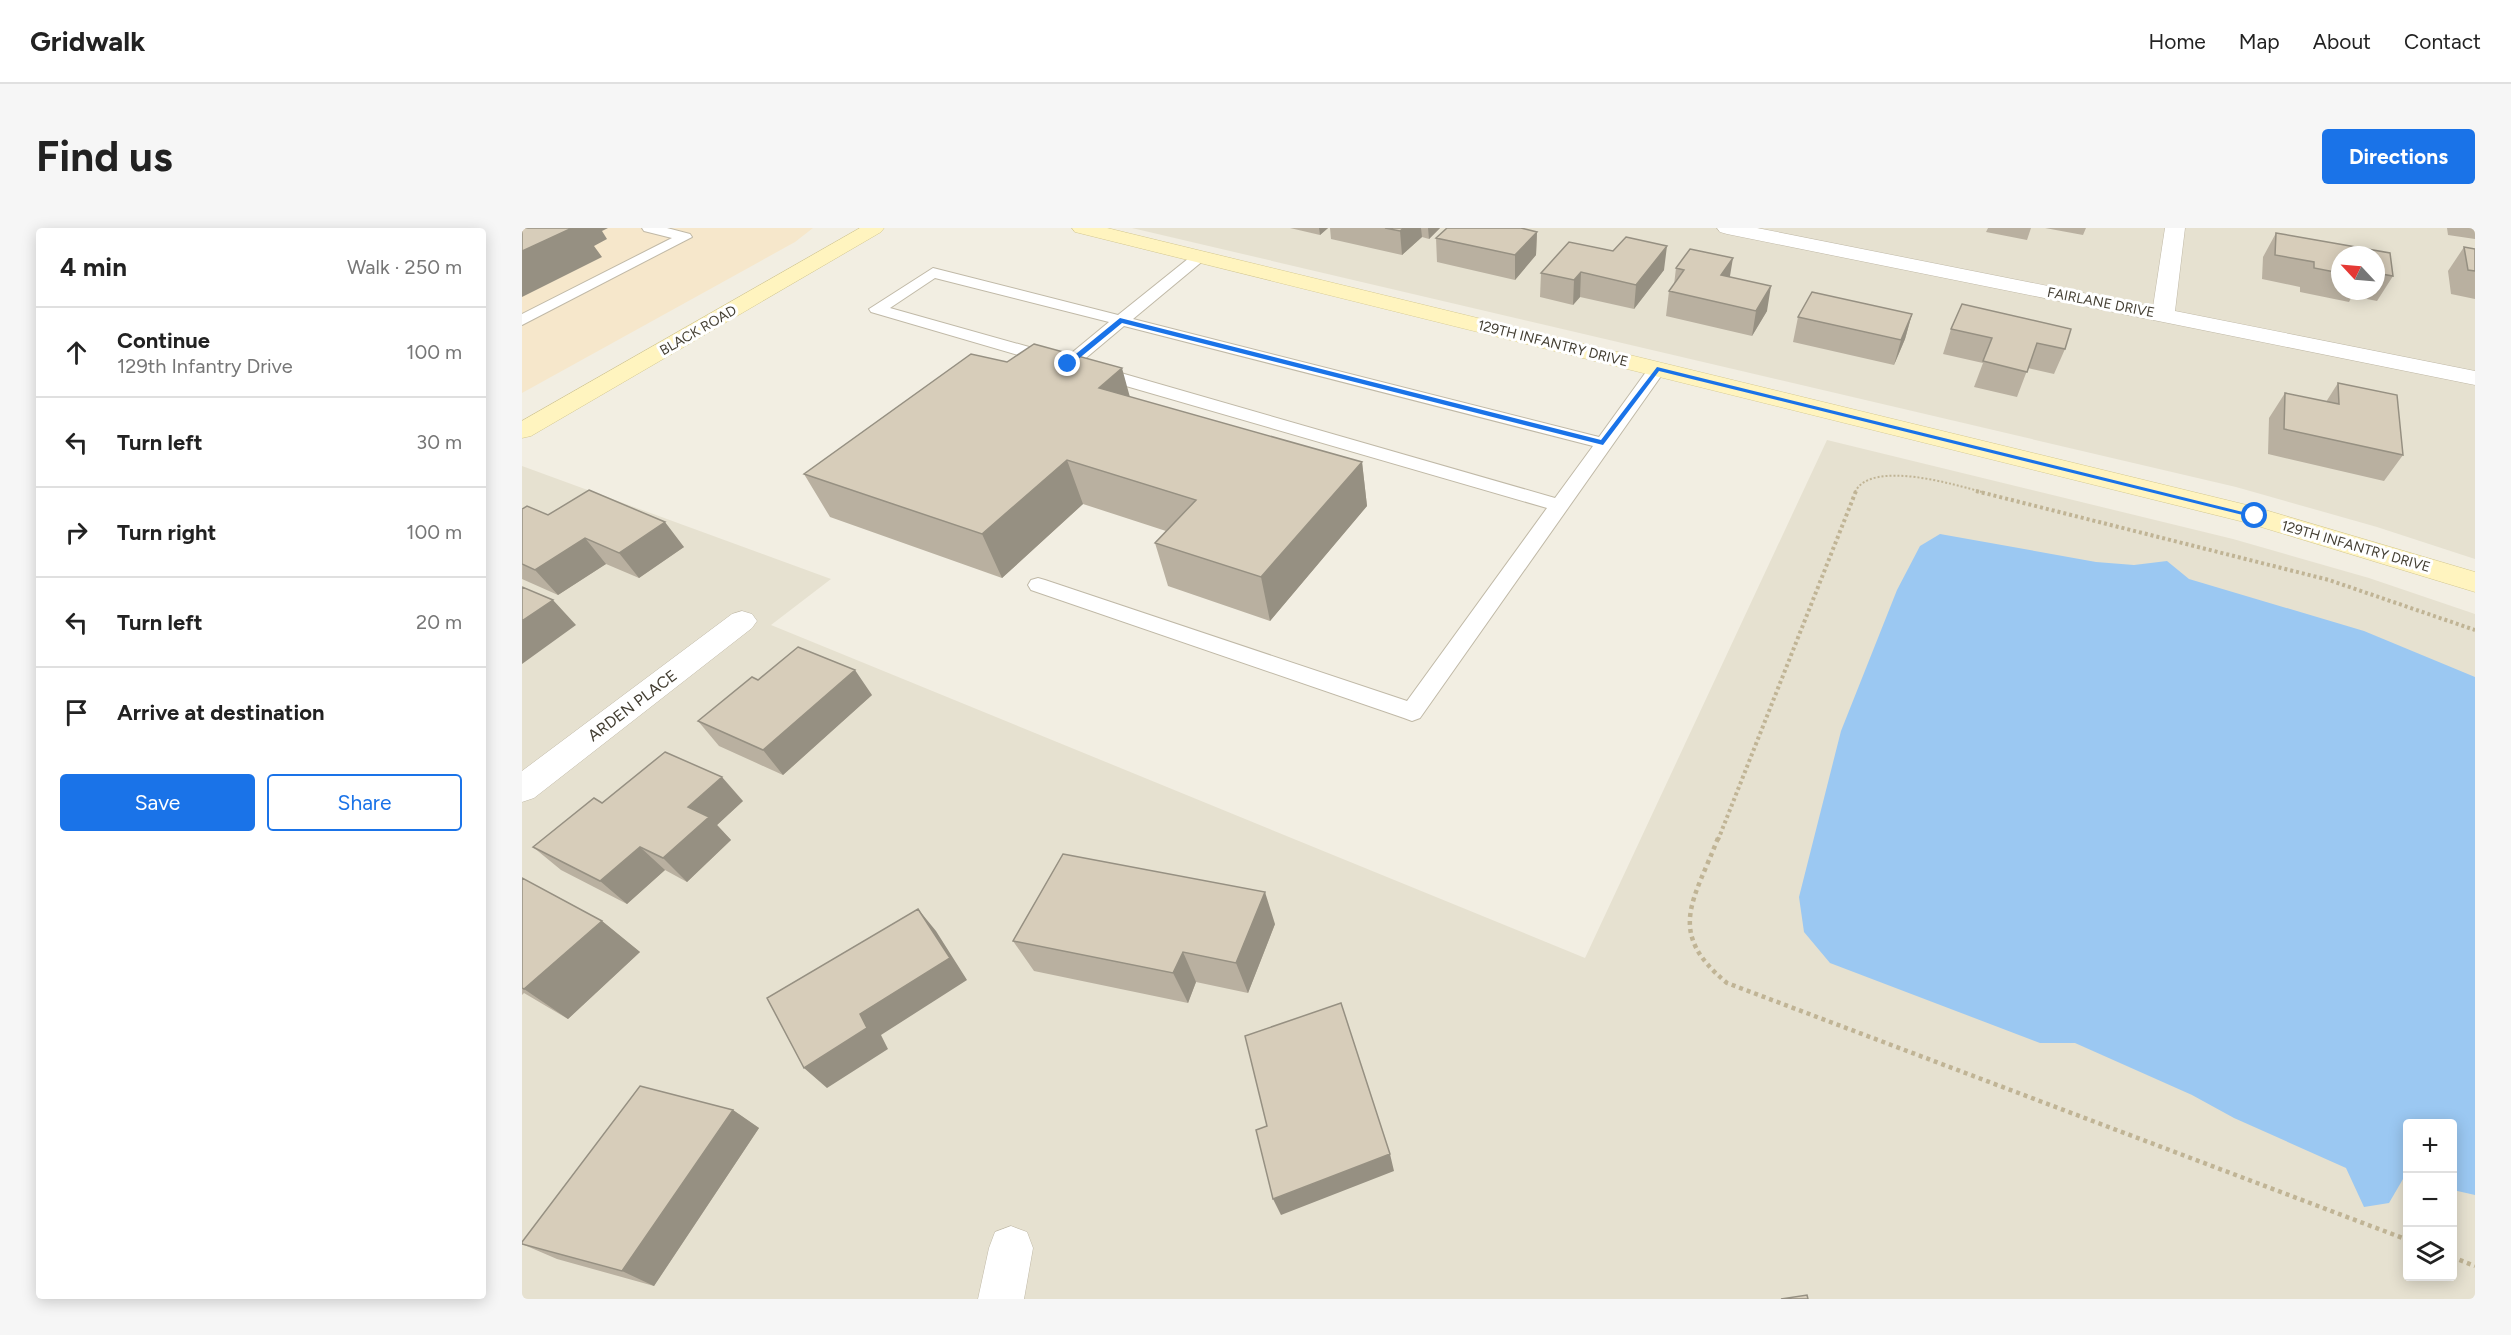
<!DOCTYPE html>
<html lang="en">
<head>
<meta charset="utf-8">
<style>
  :root { --surface:#fff; --page:#f6f6f6; --text:#222; --muted:#767676; --line:#e0e0e0; --accent:#1a73e8 }
  body { margin:0; font-family:Figtree,sans-serif; background:var(--page); color:var(--text) }
  .controls { position:absolute; right:18px; bottom:18px; display:grid; overflow:hidden; border-radius:6px; box-shadow:0 3px 15px #0003 }
  .controls button { width:54px; height:54px; display:grid; place-items:center; padding:0; border:0; border-bottom:2px solid var(--line); background:var(--surface); color:var(--text); font:30px sans-serif }
  .compass { position:absolute; left:1809px; top:18px; width:54px; height:54px; border-radius:50%; background:var(--surface); box-shadow:0 3px 15px #0003; rotate:296deg }
  .stop { position:absolute; width:18px; height:18px; margin:-14px; border:4px solid #1a73e8; border-radius:50%; background:#fff }
  .stop.end { background:#1a73e8; border-color:#fff; box-shadow:0 2px 6px #0008 }
  .list { margin:0; padding:0; list-style:none }
  h2 { display:flex; justify-content:space-between; align-items:center; height:78px; margin:0; padding:0 24px; font-size:26px }
  h2 small { font-size:20px; font-weight:400; color:var(--muted) }
  .list li { display:grid; grid-template-columns:39px 1fr auto; gap:18px; align-items:center; box-sizing:border-box; height:90px; padding:0 24px; border-top:2px solid var(--line) }
  .list b { display:block; font-size:22px; white-space:nowrap }
  .list p { margin:0; font-size:20px; white-space:nowrap; color:var(--muted) }
  .list em { font-size:20px; font-style:normal; color:var(--muted) }
  .actions { display:flex; gap:12px; padding:18px 24px }
  .actions a { flex:1; padding:14px 0; border:2px solid var(--accent); border-radius:6px; text-align:center; font-size:21px; color:var(--accent) }
  .actions .main { background:var(--accent); color:#fff }
  .icon { flex:none; width:33px; height:33px; fill:none; stroke:currentColor; stroke-width:2; stroke-linecap:round; stroke-linejoin:round }
  .map { position:relative; flex:none; width:1953px; height:1071px; overflow:hidden; border-radius:6px }
  header { display:flex; align-items:center; gap:36px; box-sizing:border-box; height:84px; padding:0 30px; background:var(--surface); border-bottom:2px solid var(--line) }
  header strong { font-size:28px }
  nav { display:flex; gap:33px; margin-inline-start:auto; font-size:21px }
  .intro { display:flex; align-items:center; justify-content:space-between; box-sizing:border-box; height:144px; padding:0 36px }
  h1 { margin:0; font-size:42px }
  .button { padding:15px 27px; border-radius:6px; background:var(--accent); color:#fff; font-size:21px; font-weight:700 }
  main { display:flex; gap:36px; padding:0 36px }
  aside { flex:1; background:var(--surface); border-radius:6px; box-shadow:0 3px 15px #0003 }
  .map>svg:first-child { display:block }
</style>
</head>
<body>
<header>
<strong>Gridwalk</strong>
<nav><a>Home</a><a>Map</a><a>About</a><a>Contact</a></nav>
</header>
<div class="intro"><h1>Find us</h1><a class="button">Directions</a></div>
<main>
<aside>
<h2>4 min<small>Walk · 250 m</small></h2>
<ul class="list">
<li><svg class="icon" aria-label="ahead" viewBox="0 0 24 24"><path d="M12 20V5M6 11l6-6 6 6"/></svg><div><b>Continue</b><p>129th Infantry Drive</p></div><em>100 m</em></li>
<li><svg class="icon" aria-label="left" viewBox="0 0 24 24"><path d="M17 20v-9H6M10 6l-5 5 5 5"/></svg><div><b>Turn left</b></div><em>30 m</em></li>
<li><svg class="icon" aria-label="right" viewBox="0 0 24 24"><path d="M7 20v-9h11M14 6l5 5-5 5"/></svg><div><b>Turn right</b></div><em>100 m</em></li>
<li><svg class="icon" aria-label="left" viewBox="0 0 24 24"><path d="M17 20v-9H6M10 6l-5 5 5 5"/></svg><div><b>Turn left</b></div><em>20 m</em></li>
<li><svg class="icon" aria-label="arrive" viewBox="0 0 24 24"><path d="M6 21V4h12l-3 4 3 4H6"/></svg><div><b>Arrive at destination</b></div></li>
</ul>
<div class="actions"><a class="main">Save</a><a>Share</a></div>
</aside>
<div class="map">
<svg width="1953" height="1071" viewBox="0 0 1953 1071">
  <rect width="100%" height="100%" fill="#f2eee2"/>
  <path fill="#e6e1d0" fill-rule="evenodd" d="M610,0H1953V331L1855,299L1714,259ZM1818,27H1854V63H1818Z
    M1305,212L1711,311L1847,350L1953,386V1071H0V238L309,351L249,397L1063,730ZM1886,896H1930V1048H1886Z"/>
  <path fill="#f6e7cb" d="M0,0H291L273,14L0,165Z"/>
  <path fill="#9bc8f2" d="M1418,306L1574,334L1612,337L1645,333L1667,351L1842,403L1953,449V967L1931,962L1930,896H1886L1885,952L1881,951L1867,975L1842,979L1824,940L1712,890L1670,867L1553,815H1518L1308,735L1282,704L1277,669L1319,503L1375,362L1398,318Z"/>
  <g fill="none" stroke-linecap="round" stroke-linejoin="round">
    <defs>
      <path id="lane" d="M120,0H145L168,6L170,9L0,97V86L150,10L122,3Z
        M677,24L685,29L682,32L611,91L1077,209L1129,137H1141L1144,141L898,490L890,493L882,490L509,362L506,357L509,352L516,350L523,352L885,473L1025,280L566,147L563,143L566,139H578L1033,270L1071,218L602,98L552,140H540L538,136H527L349,84L347,81L411,40L596,87L672,26ZM413,50L587,94L541,132L539,128L368,80Z"/>
      <path id="street" d="M1195,0H1235L1631,79L1643,0H1663L1653,83L1953,143V157L1205,6L1198,4Z
        M220,383L230,386L235,393L230,400L12,570L0,574V543L210,386Z
        M489,998L505,1004L511,1020L502,1071H456L467,1020L473,1004Z"/>
      <path id="secondary" d="M338,0H362L359,4L9,208L0,210V193Z
        M550,0H585L1733,279L1953,344V364L1726,295L553,4Z"/>
    </defs>
    <use href="#lane" stroke="#c0b9a7" stroke-width="2"/>
    <use href="#street" stroke="#c0b9a7" stroke-width="1"/>
    <use href="#secondary" stroke="#d3c790" stroke-width="1"/>
    <path stroke="#c0b495" stroke-width="2" stroke-dasharray="2 2" stroke-linecap="butt" d="M1333,264C1349,231 1434,257 1460,264"/>
    <path stroke="#c0b495" stroke-width="4" stroke-dasharray="3 3" stroke-linecap="butt" d="M1454,263L1807,352L1953,402
      M1196,612L1334,263"/>
    <path stroke="#c0b495" stroke-width="4.5" stroke-dasharray="4 4" stroke-linecap="butt" d="M1196,610C1172,673 1143,704 1205,755L1886,1012
      M1930,1029L1953,1038"/>
    <use href="#lane" fill="#fff" fill-rule="evenodd"/>
    <use href="#street" fill="#fff" fill-rule="evenodd"/>
    <use href="#secondary" fill="#fff4bf" fill-rule="evenodd"/>
  </g>
  <path fill="#b9b0a0" fill-rule="evenodd" d="M768,0H806L798,7Z
    M808,0H918L907,11L900,9L880,27L809,11Z
    M1466,0H1509L1505,12L1464,4Z
    M1523,0H1564L1561,7Z
    M1925,0H1953V11L1926,7Z
    M1015,4L1014,27L993,52L915,34L914,10Z
    M1754,5L1868,25L1871,48L1855,73L1830,68L1827,74L1778,64V59L1740,51L1741,29ZM1818,27H1854V63H1818Z
    M1942,19L1953,21V71L1929,66L1926,43Z
    M1154,40L1208,49L1245,83L1230,108L1144,88L1147,63L1152,57Z
    M1142,42L1112,81L1058,69L1051,77L1018,69L1019,45Z
    M1440,76L1543,121L1532,146L1506,140L1495,169L1452,159L1461,135L1421,126L1429,101Z
    M1390,86L1383,111L1372,137L1271,114L1276,89Z
    M1816,155L1881,227L1862,253L1746,226L1747,190L1763,165L1804,174Z
    M608,169L840,234L845,278L748,393L646,358L633,315L644,303L561,276L480,350L308,289L282,246Z
    M0,281L26,287L162,319L117,350L84,336L36,367L0,351Z
    M236,452L350,467L261,547L197,518L176,493Z
    M221,573L195,597L209,612L165,654L143,642L105,676L39,642L11,619L80,575Z
    M0,650L80,693L118,724L46,791L2,765L0,767Z
    M753,696L726,765L674,754L666,775L512,743L491,713Z
    M211,882L237,900L132,1058L35,1031L0,1016Z"/>
  <path fill="#969082" d="M46,0H86L80,3L85,11L72,18L80,29L0,69V23Z
    M797,0H806L798,7Z
    M882,0H899L900,9L880,27L878,3Z
    M906,0H918L907,11Z
    M1015,4L1014,27L993,52V27Z
    M1145,18L1142,42L1112,81L1114,57Z
    M1211,30L1207,54L1199,47Z
    M1059,44L1058,69L1051,77L1052,52Z
    M1249,58L1245,83L1230,108L1234,83Z
    M1390,86L1383,111L1372,137L1379,112Z
    M600,140L612,184L577,160Z
    M545,232L561,276L480,350L460,306Z
    M840,234L845,278L748,393L739,349Z
    M143,294L162,319L117,350L97,325Z
    M63,310L84,336L36,367L13,342Z
    M31,372L54,397L0,436V393Z
    M333,442L350,467L261,547L241,522Z
    M200,549L221,573L195,597L209,612L165,654L141,630L166,579Z
    M118,619L143,642L105,676L78,653Z
    M743,664L753,696L726,765L714,735Z
    M396,681L414,703L445,752L359,807L366,821L305,860L282,840Z
    M80,693L118,724L46,791L2,761Z
    M661,724L674,754L666,775L651,745Z
    M211,882L237,900L132,1058L100,1043Z
    M868,926L872,943L759,987L751,971Z"/>
  <path fill="#d7cdba" stroke="#969082" stroke-width="1.5" d="M0,0H50L0,23Z
    M863,0H882L878,3Z
    M925,0H999L1015,4L993,27L914,10Z
    M1754,5L1868,25L1871,48L1854,45V27H1818V45L1792,40V34L1753,27Z
    M1104,9L1145,18L1114,57L1059,44L1052,52L1019,45L1047,14L1091,23Z
    M1942,19L1953,21V43L1946,42Z
    M1168,21L1211,30L1199,47L1249,58L1234,83L1147,63L1162,42L1154,40Z
    M1290,64L1390,86L1379,112L1276,89Z
    M1440,76L1549,101L1543,121L1515,115L1505,144L1461,133L1470,110L1429,101Z
    M512,116L600,140L577,160L840,234L739,349L633,315L674,272L545,232L460,306L282,246L449,126L485,134Z
    M1816,155L1875,167L1881,227L1762,201L1763,165L1817,176Z
    M67,262L143,294L97,325L63,310L13,342L0,336V281L5,278L26,287Z
    M0,359L31,372L0,393Z
    M276,419L333,442L241,522L176,493L230,449L236,452Z
    M143,524L200,549L166,579L187,589L141,630L118,619L78,653L11,619L72,570L80,575Z
    M541,626L743,664L714,735L661,724L651,745L491,713Z
    M0,650L80,693L2,761L0,760Z
    M396,681L428,730L338,786L345,800L282,840L245,770Z
    M819,775L868,926L751,971L734,902L745,898L723,808Z
    M118,858L211,882L100,1043L0,1016V1014Z
    M1285,1067L1286,1071H1259Z"/>
  <path fill="#1a73e8" d="M598,90L1079,212L1135,139L1737,288L1733,290L1137,143L1081,217L600,95L549,137H544V134Z"/>
  <g text-anchor="middle" stroke-width="6" stroke-linejoin="round" paint-order="stroke">
    <g font-size="14" fill="#433e32" stroke="#fff">
      <text transform="translate(1579 74) rotate(11)" y="5">FAIRLANE DRIVE</text>
      <text transform="translate(176 102) rotate(-30)" y="5">BLACK ROAD</text>
      <text transform="translate(1031 115) rotate(14)" y="5">129TH INFANTRY DRIVE</text>
      <text transform="translate(1834 318) rotate(16)" y="5">129TH INFANTRY DRIVE</text>
    </g>
    <g font-size="16" fill="#433e32" stroke="#fff">
      <text transform="translate(110 477) rotate(-37)" y="6">ARDEN PLACE</text>
    </g>
  </g>
</svg>
<div class="controls">
<button>+</button>
<button>−</button>
<button><svg class="icon" aria-label="layers" viewBox="0 0 24 24"><path d="M12 4l9 5-9 5-9-5zM3 14l9 5 9-5"/></svg></button>
</div>
<svg class="compass" viewBox="-18 -18 36 36"><path d="M0-13l5 13h-10z" fill="#e53935"/><path d="M0 13l5-13h-10z" fill="#767676"/></svg>
<div class="stop" style="left:1733px;top:288px"></div>
<div class="stop end" style="left:546px;top:136px"></div>
</div>
</main>
</body>
</html>
